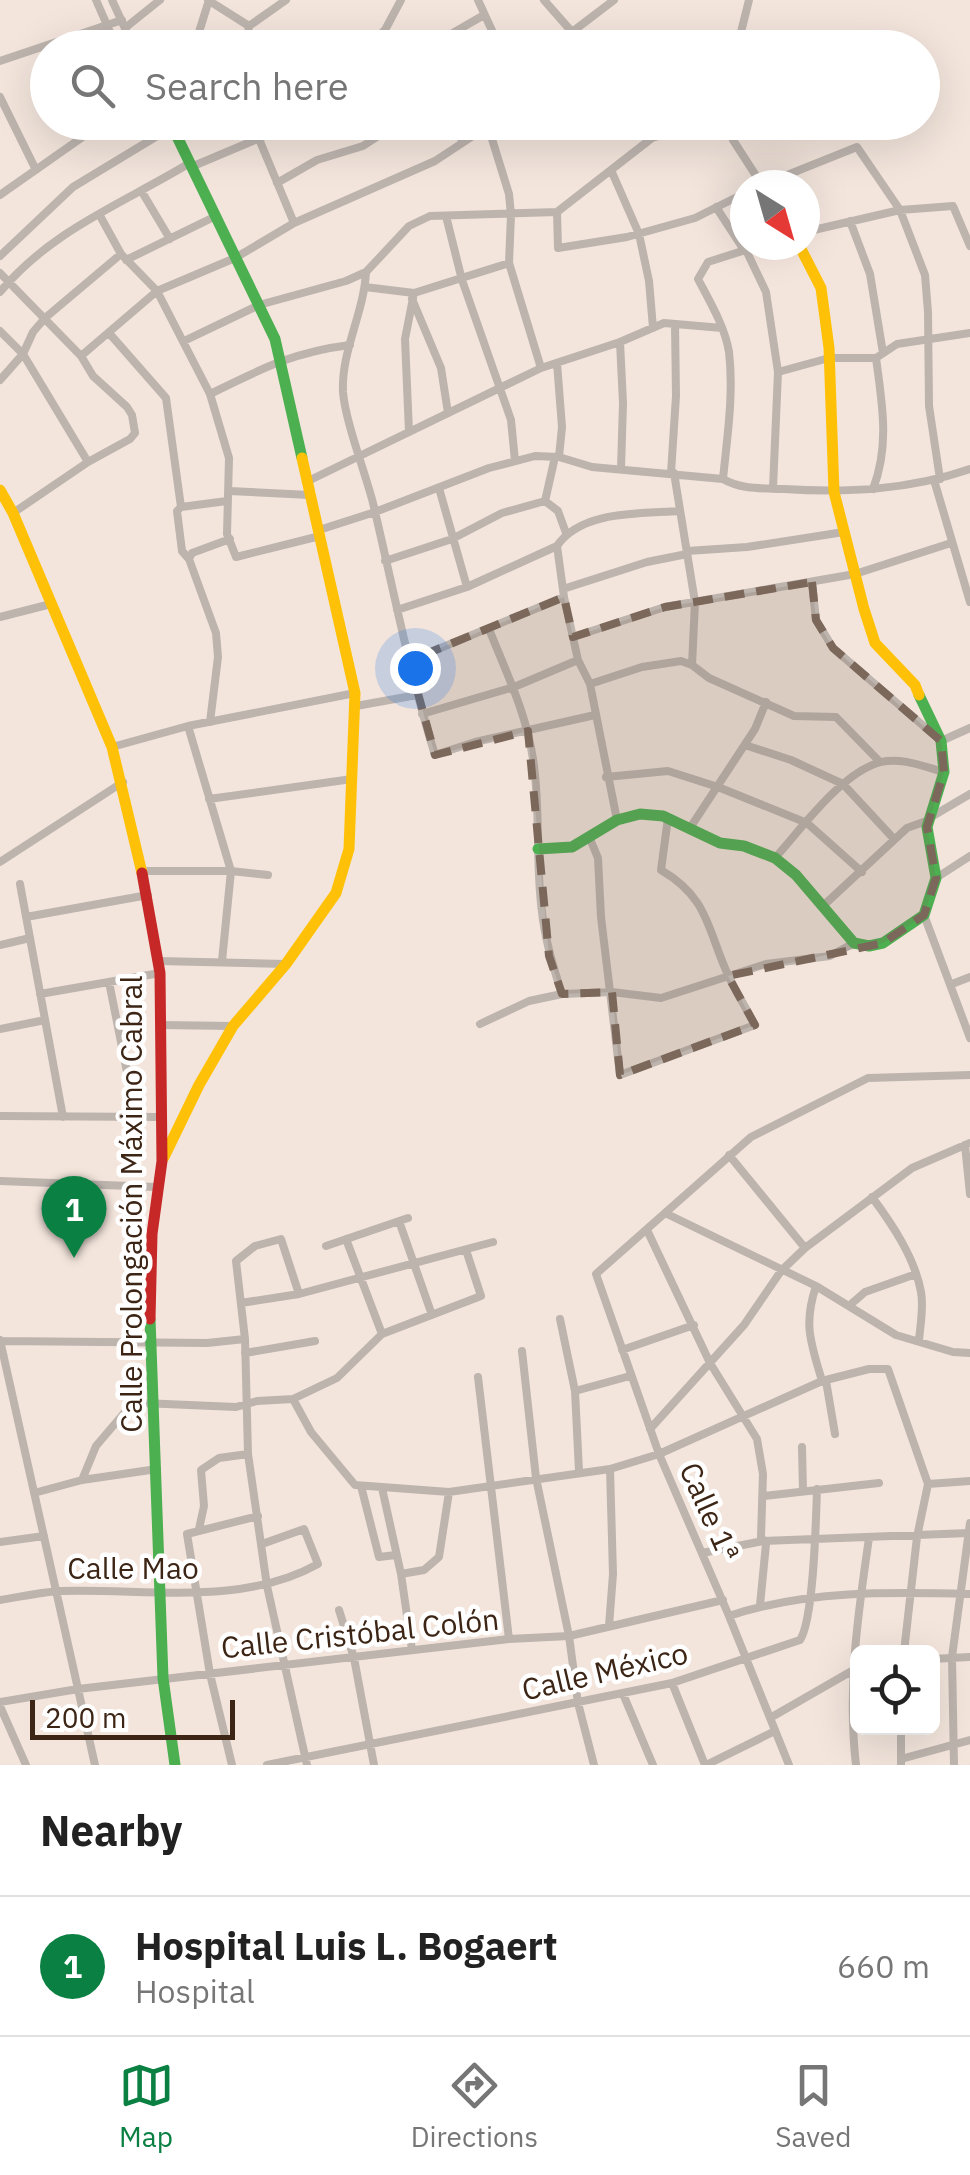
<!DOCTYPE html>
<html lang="en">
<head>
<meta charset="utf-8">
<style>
  :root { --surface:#fff; --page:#f6f6f6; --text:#222; --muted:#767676; --line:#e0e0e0; --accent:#0b8043 }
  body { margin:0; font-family:"IBM Plex Sans",sans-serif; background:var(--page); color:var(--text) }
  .controls { position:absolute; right:30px; bottom:30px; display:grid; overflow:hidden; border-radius:15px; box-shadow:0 10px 40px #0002 }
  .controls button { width:90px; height:90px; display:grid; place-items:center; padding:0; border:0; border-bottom:2px solid var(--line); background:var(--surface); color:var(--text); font:50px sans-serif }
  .compass { position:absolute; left:730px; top:170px; width:90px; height:90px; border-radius:50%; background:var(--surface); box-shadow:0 10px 40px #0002; rotate:143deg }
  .scale { position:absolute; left:30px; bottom:25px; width:205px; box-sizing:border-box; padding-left:10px; border:5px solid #3c2515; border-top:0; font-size:28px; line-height:35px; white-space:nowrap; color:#3c2515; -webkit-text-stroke:8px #fff; paint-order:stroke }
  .you { position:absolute; left:415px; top:668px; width:35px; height:35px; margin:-25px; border:8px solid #fff; border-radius:50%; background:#1a73e8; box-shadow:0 0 0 15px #1a73e833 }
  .badge { display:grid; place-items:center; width:65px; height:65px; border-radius:50%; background:var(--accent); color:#fff; font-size:32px; font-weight:700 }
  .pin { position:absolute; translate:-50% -82px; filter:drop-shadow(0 2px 5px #0008) }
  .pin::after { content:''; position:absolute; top:52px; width:35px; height:30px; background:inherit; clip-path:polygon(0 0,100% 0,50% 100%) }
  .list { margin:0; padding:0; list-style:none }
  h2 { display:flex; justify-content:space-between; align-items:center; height:130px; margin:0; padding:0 40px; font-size:42px }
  h2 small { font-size:32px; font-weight:400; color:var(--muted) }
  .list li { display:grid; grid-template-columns:65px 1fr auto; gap:30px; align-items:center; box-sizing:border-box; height:140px; padding:0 40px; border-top:2px solid var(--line) }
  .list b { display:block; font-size:38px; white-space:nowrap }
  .list p { margin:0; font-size:32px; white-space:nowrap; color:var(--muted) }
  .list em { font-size:32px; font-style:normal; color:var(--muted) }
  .icon { flex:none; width:55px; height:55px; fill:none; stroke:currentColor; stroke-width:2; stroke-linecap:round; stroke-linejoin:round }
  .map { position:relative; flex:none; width:970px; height:1765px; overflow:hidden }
  .search { position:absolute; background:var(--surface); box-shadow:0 10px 40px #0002; left:30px; right:30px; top:30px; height:110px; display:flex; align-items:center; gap:25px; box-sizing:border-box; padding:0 35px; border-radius:55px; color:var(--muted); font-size:38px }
  .sheet { height:270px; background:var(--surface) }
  nav { display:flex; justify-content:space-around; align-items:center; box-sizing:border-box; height:140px; border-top:2px solid var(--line); background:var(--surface); font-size:28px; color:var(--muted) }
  nav a { display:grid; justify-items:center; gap:5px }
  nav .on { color:var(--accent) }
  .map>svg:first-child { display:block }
</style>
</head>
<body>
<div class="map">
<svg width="970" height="1765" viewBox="0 0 970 1765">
  <rect width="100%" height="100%" fill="#f3e5dc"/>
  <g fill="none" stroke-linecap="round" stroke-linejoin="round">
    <path stroke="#bdb4ae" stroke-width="8" d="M112,0L134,48
      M208,0L249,26
      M478,0L500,48
      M544,0L572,32
      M125,28L160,0
      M117,48L107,25L122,20
      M194,48L209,0
      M246,48L249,26L286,0
      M366,48L385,30L401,0
      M427,48L484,15
      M562,48L572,32L614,0
      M737,48L749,0
      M0,61L107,25L96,0
      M0,97L36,170
      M255,122L259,139L294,223
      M451,122L463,142
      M729,122L733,140L762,185
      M488,126L509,194L511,215L509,263L541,368
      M191,167L298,122
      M611,170L639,234L649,281L653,328
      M277,183L317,160L363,146L400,122
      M762,185L857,147L900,210L925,275L928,312L929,406L940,479
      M142,192L170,239
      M0,195L104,122
      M716,207L744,250
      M557,212L558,248L627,237L695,218L745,193
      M99,214L121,254L157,291L210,394L229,458L227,534L236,557L320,536
      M446,216L462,280L511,420L515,461
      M850,221L870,274L883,353
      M805,232L900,210L953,206L970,246
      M746,250L766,292L778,372L773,488
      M0,256L73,187L172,127
      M126,260L214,217
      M366,272C364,313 341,351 343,392C345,420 365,472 373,503C393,587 409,672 435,755L475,742L595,715
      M0,273L81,356L93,376L127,407L132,415L135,433L130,439L88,462L13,513
      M365,287L414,293L509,263
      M0,292C53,229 120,205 188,164
      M412,299L441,368L448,413
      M0,331L23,354L88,462
      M109,333L166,398L181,507
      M184,341L259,305L346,281L366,272L409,226L430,216L557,212L652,138L706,122
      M620,342L623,403L621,469
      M81,356L157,291L235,258L294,223L435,161L494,122
      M557,363L562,427L559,457
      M778,372L829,358H876L897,344L970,333
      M0,380L23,354L33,332L45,318L121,254
      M210,394C261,369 293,352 350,345
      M409,432L405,339L414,293
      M671,473L676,396L675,324
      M674,473L695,602L692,665
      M723,479C727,438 734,394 729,352C725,327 710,302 698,279L708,262L761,245
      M934,480L970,602
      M306,482L541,368L620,342L664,323L722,328
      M439,488L467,587
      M873,489C890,445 882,403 876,358
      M229,491L310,495
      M545,501L558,511L566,533
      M319,530L375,512L489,468L535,456L559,457L592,467L723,479C742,490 762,488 784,489C847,493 909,490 970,469
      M557,546L564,597L578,660L590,684L617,820
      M687,551L747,547L844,532
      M189,559L182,551L177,511L181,507L227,501
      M385,561L452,539L502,513L545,501L555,457
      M812,582L816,620L833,648L941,741L970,728
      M563,589L647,562L687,554
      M397,610L467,587L557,546C581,510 641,514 680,511
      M0,617L51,604
      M489,629C506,672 526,712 533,759C541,809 535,861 542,912C545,940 553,967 562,994
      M573,637L665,607L855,574L951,543
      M409,661L564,597
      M590,684L642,667L681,661L692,665L709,678L794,716L836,717L880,762
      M356,706L417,695
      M422,714L514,687L578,660
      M210,722L218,657L216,633L189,559L192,553L230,539
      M188,726L231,871L222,961
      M745,745L791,760L843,784L894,839
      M112,747L188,726L355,693
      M606,777L668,771L718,787L807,823L862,872
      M209,799L352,779
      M931,817L970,794
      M690,828L755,729L766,702
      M590,839L598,858L601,917L620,1075L755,1025C746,1008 736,992 728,975C707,929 709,898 661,870L668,818
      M775,858C802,828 842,772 881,762C902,757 925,767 944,772
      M0,862L123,782
      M141,871H231L268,875
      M936,878L970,856
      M20,884L63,1117
      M824,905L907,828L929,820
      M924,915L970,1038
      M26,917L148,895
      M0,945L30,938
      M158,961L286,964
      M109,982L136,1117
      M952,984L970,977
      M40,994L160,973
      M480,1024L529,1001L562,994L612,992L661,998L766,964L830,956L854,943
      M160,1025L233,1026
      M0,1029L45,1020
      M0,1116L159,1117
      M965,1145L970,1194
      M729,1155L805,1248
      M0,1181L156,1187
      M872,1197C892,1224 915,1258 921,1292C924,1308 920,1326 919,1341
      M665,1213L816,1286L896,1335L953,1352L970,1353
      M399,1221L432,1315
      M647,1230L710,1363L757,1439L763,1474L761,1537L766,1544L760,1605
      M326,1246L408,1218
      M816,1286C803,1325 811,1343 822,1381
      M299,1294L281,1239L255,1246L236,1261L245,1339L248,1454L267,1586L307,1765
      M241,1303L299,1294L493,1242
      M850,1305L865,1292L916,1274
      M560,1319L575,1391L579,1471
      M382,1334L481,1296L466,1250
      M0,1340L95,1765
      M0,1341L207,1343L245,1339
      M622,1350L694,1325
      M522,1351L536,1478L569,1636L578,1703L594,1765
      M245,1353L315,1341
      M478,1377L509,1639
      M826,1381L835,1434
      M575,1391L630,1376
      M293,1399L311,1432L355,1485L449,1492L610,1469L659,1454L822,1381L869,1369H888L928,1484L917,1537L904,1652
      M650,1429L744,1325L781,1271L805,1248L912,1168L970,1143
      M802,1447L803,1491
      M82,1480L96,1446L125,1412L142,1403L236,1407L257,1401L293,1399L337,1378L382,1334L346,1239
      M928,1484L970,1481
      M361,1486L379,1557L396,1555
      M382,1488L401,1574L412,1650
      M34,1493L82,1480L157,1469
      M764,1496L879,1483
      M199,1529L204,1506L201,1470L219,1458L248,1454
      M0,1542L44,1536
      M702,1553L763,1541L969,1533
      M401,1574L424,1570L439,1557L449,1492
      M0,1600C20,1597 41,1592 61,1591C146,1588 241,1607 318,1564L304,1529L262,1544
      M339,1610L354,1658L374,1765
      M729,1616C806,1590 890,1592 970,1594
      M609,1626L613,1574L610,1469
      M932,1659L970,1657
      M672,1683L705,1765
      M623,1694L653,1765
      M0,1702L78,1689L509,1639L569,1636L723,1600
      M0,1706L26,1765
      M770,1718L857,1668
      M901,1759L970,1740
      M232,1765L210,1674L187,1534L258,1516
      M267,1765L672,1683L800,1640C814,1619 816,1518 817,1489
      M706,1765L775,1731
      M789,1765L729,1616L659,1454L596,1274L751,1137L868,1078L970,1075
      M856,1765C847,1689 858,1613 869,1538
      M901,1765V1728
      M954,1765L952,1657L970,1523"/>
    <path stroke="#4caf50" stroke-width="11" d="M170,122L275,339L302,458
      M538,849L572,847L617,820L640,814L663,816L720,843L744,846L775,858L796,875L854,943L869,946L883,943L924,915L936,878L927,827L944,772L941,741L919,695
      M150,1319L163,1678L175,1765"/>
    <path stroke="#ffc107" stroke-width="11" d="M799,245L821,288L829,348L834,492L864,609L875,643L915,685L919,695
      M0,490L13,513L112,747L142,873
      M164,1157L199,1085L233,1026L286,964L336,893L349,849L355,693L302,458"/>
    <path stroke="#c62828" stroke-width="11" d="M142,873L160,973L162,1161L152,1234L150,1319"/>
  </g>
  <path fill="#7c685b" fill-opacity="0.2" stroke="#7c685b" stroke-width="8" stroke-dasharray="20 12" stroke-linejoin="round" d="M812,582L816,620L833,648L941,741L944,772L927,827L936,878L924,915L883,943L728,976L755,1025L620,1075L612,992L562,994L549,956L528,731L435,755L409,661L564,597L573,637L665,607Z"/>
  <g text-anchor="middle" stroke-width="9" stroke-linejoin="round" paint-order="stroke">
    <g font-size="30" fill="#3c2515" stroke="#fff">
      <text transform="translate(132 1204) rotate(-90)" y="10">Calle Prolongación Máximo Cabral</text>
      <text transform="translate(709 1512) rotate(66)" y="10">Calle 1ª</text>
      <text x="133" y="1579">Calle Mao</text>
      <text transform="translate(360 1634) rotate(-6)" y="10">Calle Cristóbal Colón</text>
      <text transform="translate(605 1672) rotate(-13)" y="10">Calle México</text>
    </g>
  </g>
</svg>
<div class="controls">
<button><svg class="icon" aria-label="locate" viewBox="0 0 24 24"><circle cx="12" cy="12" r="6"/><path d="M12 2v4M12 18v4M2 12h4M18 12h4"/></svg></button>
</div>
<svg class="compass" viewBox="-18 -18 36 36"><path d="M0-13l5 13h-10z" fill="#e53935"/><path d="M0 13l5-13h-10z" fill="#767676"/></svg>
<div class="scale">200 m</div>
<div class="you"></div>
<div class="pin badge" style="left:74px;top:1258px">1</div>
<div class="search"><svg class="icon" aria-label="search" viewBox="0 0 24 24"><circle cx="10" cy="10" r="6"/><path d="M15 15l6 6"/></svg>Search here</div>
</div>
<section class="sheet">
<h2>Nearby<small></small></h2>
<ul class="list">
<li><span class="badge">1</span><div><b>Hospital Luis L. Bogaert</b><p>Hospital</p></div><em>660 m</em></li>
</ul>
</section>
<nav>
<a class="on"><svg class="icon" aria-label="map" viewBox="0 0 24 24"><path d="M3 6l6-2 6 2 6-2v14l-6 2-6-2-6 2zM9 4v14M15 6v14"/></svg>Map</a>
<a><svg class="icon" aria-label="directions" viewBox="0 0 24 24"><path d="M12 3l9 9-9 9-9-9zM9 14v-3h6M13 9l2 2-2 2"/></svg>Directions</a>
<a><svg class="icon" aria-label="saved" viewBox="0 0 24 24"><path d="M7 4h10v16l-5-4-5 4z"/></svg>Saved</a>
</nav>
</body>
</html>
